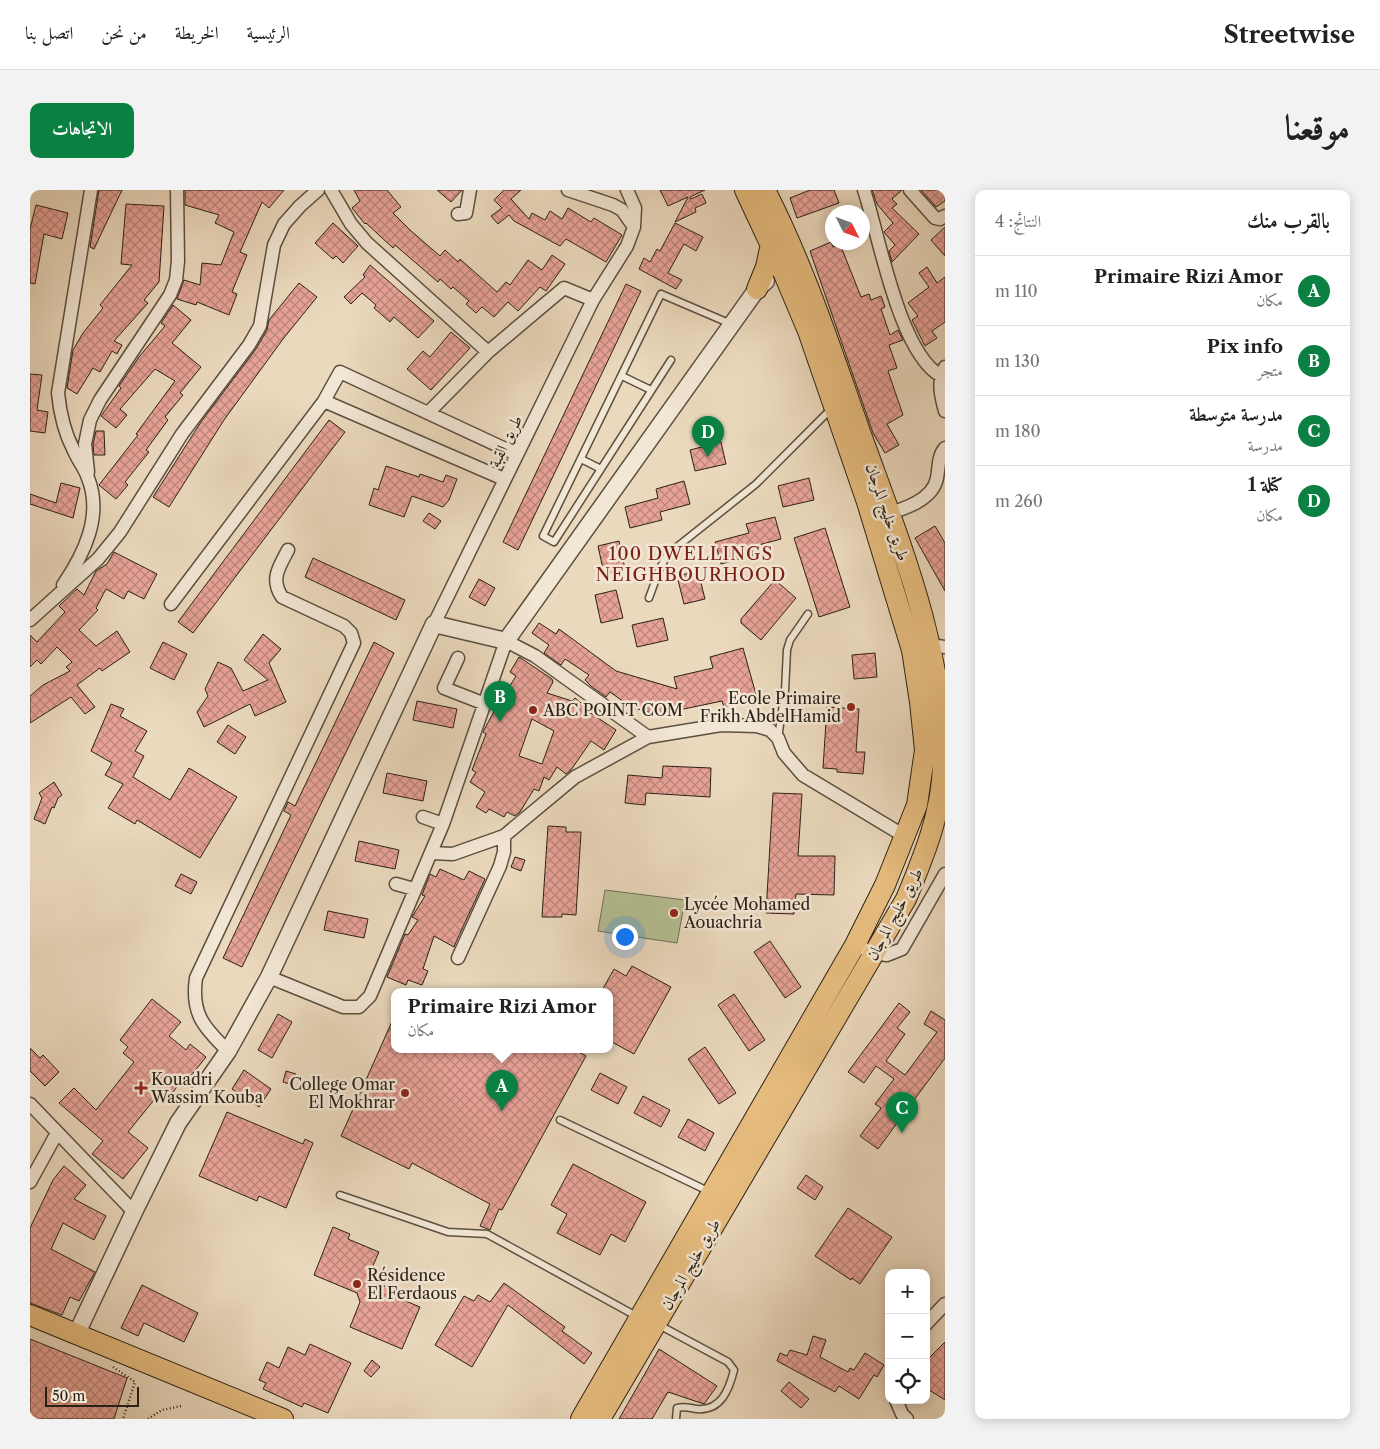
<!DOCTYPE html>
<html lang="ar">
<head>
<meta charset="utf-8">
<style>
  :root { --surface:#fff; --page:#f2f2f2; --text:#202124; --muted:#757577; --line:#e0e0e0; --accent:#0b8043 }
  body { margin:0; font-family:"Libre Caslon Text",Amiri,serif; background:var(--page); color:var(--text); direction:rtl }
  .controls { position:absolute; right:15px; bottom:15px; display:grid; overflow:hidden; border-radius:10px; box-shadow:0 2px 12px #0003 }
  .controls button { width:45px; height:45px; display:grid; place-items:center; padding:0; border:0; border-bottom:1px solid var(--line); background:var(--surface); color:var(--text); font:25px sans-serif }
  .compass { position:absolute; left:795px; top:15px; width:45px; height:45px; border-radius:50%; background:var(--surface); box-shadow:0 2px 12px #0003; rotate:132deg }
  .scale { position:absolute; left:15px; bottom:12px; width:94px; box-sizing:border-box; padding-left:5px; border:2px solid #2b2117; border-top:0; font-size:14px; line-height:18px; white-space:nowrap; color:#2b2117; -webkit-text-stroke:4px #f2e6d4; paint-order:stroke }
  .you { position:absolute; left:594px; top:746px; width:18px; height:18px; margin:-12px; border:4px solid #fff; border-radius:50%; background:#1a73e8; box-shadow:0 0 0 8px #1a73e833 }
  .badge { display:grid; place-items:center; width:32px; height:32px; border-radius:50%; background:var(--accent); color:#fff; font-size:16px; font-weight:700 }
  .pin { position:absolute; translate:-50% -41px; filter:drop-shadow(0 1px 2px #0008) }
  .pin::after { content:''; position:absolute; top:26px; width:18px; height:15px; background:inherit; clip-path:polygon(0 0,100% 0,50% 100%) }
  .popup { position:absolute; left:361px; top:798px; width:222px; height:65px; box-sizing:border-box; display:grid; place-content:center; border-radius:10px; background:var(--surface); filter:drop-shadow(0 1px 4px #0005); font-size:16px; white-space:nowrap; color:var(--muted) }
  .popup b { font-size:19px; color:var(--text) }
  .popup::after { content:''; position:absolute; left:50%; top:100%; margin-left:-10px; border:10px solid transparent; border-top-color:var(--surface) }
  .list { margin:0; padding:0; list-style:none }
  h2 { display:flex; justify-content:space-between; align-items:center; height:65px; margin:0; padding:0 20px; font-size:21px }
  h2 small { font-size:16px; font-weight:400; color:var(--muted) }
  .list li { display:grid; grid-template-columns:32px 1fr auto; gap:15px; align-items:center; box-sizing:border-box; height:70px; padding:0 20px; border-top:1px solid var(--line) }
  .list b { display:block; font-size:19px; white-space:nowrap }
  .list p { margin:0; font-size:16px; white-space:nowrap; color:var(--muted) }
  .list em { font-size:16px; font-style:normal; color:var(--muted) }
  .icon { flex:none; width:28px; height:28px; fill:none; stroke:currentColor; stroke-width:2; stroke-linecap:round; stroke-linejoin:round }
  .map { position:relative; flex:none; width:915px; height:1229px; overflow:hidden; direction:ltr; border-radius:10px }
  header { display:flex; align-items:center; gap:30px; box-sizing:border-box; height:70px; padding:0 25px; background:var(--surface); border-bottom:1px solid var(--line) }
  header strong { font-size:24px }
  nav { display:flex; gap:28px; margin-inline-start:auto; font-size:18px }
  .intro { display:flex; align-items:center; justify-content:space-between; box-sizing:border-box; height:120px; padding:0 30px }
  h1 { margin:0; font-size:35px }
  .button { padding:12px 22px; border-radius:10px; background:var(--accent); color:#fff; font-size:18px; font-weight:700 }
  main { display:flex; gap:30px; padding:0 30px }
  aside { flex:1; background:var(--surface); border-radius:10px; box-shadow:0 2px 12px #0003 }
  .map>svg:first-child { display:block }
</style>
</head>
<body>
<header>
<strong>Streetwise</strong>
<nav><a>الرئيسية</a><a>الخريطة</a><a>من نحن</a><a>اتصل بنا</a></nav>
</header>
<div class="intro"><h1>موقعنا</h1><a class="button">الاتجاهات</a></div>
<main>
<aside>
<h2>بالقرب منك<small>النتائج: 4</small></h2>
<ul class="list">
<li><span class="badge">A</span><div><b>Primaire Rizi Amor</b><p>مكان</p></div><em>110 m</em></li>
<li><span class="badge">B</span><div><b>Pix info</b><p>متجر</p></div><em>130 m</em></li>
<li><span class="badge">C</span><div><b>مدرسة متوسطة</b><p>مدرسة</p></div><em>180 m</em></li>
<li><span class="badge">D</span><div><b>كتلة 1</b><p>مكان</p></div><em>260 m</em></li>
</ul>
</aside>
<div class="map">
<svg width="915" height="1229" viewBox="0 0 915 1229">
  <defs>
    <pattern id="building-cross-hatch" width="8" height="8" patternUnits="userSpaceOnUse" patternTransform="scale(1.25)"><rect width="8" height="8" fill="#e8a398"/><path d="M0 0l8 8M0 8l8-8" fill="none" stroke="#bc847b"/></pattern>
  </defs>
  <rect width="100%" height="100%" fill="#ebd9bd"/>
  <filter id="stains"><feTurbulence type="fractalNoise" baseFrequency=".004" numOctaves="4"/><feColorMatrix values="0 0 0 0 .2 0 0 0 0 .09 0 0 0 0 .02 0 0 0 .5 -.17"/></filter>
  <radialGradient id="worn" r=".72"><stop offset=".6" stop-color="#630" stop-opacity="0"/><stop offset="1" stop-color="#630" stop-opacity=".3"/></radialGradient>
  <path fill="#b5c093" stroke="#707055" d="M575,700L655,710L647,753L568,741Z"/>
  <path fill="url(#building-cross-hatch)" stroke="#2b2117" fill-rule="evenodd" d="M69,0H92L64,59L60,57Z
    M155,0H254L239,18L232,12L210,62L217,65L202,102L207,104L199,125L167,112L166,115L147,109L154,90L170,95L172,73L191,75L204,42L185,33L189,25L155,15Z
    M324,0H357L371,17L363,23L380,40L410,66L415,60L428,72L430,69L467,102L476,92L480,95L498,70L512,80L522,65L535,74L516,101L510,97L488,121L478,112L464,127L452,117L446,123L436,114L439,111L423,97L421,99L410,89L408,92L365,55L363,58L336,33L335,34L322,18L330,11Z
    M407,0H432L421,12Z
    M474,0H491L481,9L499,29L502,23L515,30L520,21L532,29L538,18L561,32L564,28L592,45L576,72L536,49L530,56L484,31L479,25L468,34L461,26L472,18L464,10Z
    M630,0H675L660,7L661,9L672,4L676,13L665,18L666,22L645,32L658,7L638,16Z
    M780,0H804L809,13L767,28L760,8Z
    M842,0H872L862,9L867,14L862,18L889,44L862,72L859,61L865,55L854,42L863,33L847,14Z
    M891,0H911L915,6V11L906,17Z
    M96,14L134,16L129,92L114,110L118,113L84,151L92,155L87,164L82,161L70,182L63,178L47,204L37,198L43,160L53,143L73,118L70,115L102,75L91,74Z
    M6,15L38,23L32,49L14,44L5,94L0,93V39Z
    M303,33L328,56L313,73L306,66L303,69L285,53Z
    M645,33L673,47L666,61L654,54L638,83L652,90L646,99L609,79L614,68L620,72L627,59L630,61Z
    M915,37V66L901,50Z
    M801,52L803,57L810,54L831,107L839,104L841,110L851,106L855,117L851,119L860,145L868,140L873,150L859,155L867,178L858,181L873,225L857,234L869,255L855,263L843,243L780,61Z
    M340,75L404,131L388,148L364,127L360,132L344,118L346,115L332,103L321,114L314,107L335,87L333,85Z
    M897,77L907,93L915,87V132L902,141L907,148L895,156L882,130L888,126L878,113L899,97L889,83Z
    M269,93L287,107L253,149L194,230L139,317L123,307L171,232L226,159L237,140L239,130Z
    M596,94L611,101L488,360L473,352Z
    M143,115L161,130L142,153L171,177L150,203L153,205L135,227L138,230L116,260L119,262L95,292L98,295L86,309L69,295L108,245L106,244L145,191L125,179L90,219L97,225L86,238L71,226L91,198L89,196L109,167L135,136L131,133Z
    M421,142L440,158L401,200L377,179L393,161L400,167Z
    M0,184L12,185L7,220L18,222L15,243L0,241Z
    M299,230L315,242L163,443L148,432Z
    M66,241H74L75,265H64L63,254Z
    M691,252L696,274L665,281L660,260Z
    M356,276L389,287L390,284L413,292L416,285L427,289L419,310L413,317L382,306L374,327L339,315L344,298L348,300Z
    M779,288L784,310L753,317L748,296Z
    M654,291L660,314L630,322L632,330L600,338L595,317L628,308L626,299Z
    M31,293L50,298L43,328L0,314V304L26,313Z
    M399,323L411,331L405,339L393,331Z
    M745,327L751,349L721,357L723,365L691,374L685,352L719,343L716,334Z
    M905,336L915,353V401L885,348Z
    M795,338L820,417L789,427L764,348Z
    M589,351L595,379L574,384L568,356Z
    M84,362L127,384L114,409L98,401L94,409L76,399L66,418L68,420L49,440L66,456L87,441L100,462L72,481L70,478L47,495L65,517L55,524L41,507L0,533V506L13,495L40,481L36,477L42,472L27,457L11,474L7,470L0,477V445L7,452L35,422L29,416L47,399L54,405L66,381L77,374Z
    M283,368L375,410L366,430L275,387Z
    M668,381L675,409L654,414L647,386Z
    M449,389L465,398L455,416L439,407Z
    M745,390L766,408L731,450L711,433V429Z
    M586,400L593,428L571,433L565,405Z
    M633,428L638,450L607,457L602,435Z
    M509,433L526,444L529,439L586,481L647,499L644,487L683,478L680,467L713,458L727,508L694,517L692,511L644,521L637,519L632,526L601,517L580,502L576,507L561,496L555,490L559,485L535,469L531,475L514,463L519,455L502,443Z
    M233,444L251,459L239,473L256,512L225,526L220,514L174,537L167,522L178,506L175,499L188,472L201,478L213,501L238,490L214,470Z
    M133,452L157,464L144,490L120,478Z
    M344,452L364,463L212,777L193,768L261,625L254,621L258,612L265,616Z
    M845,463L847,487L824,489L822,465Z
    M489,467L522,489L523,492L517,503L542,511L545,508L557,518L556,520L586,540L574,560L561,551L541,580L536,584L527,577L519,590L514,587L509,601L504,599L490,622L485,626L477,622L474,627L459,619L456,623L446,617L455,602L440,592L446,582L442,580L456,544L453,542L468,514L465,513L470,504L474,506L486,486L480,482ZM502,529L524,541L512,574L489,566Z
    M387,511L427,519L423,538L383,530Z
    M81,514L94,519L90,526L117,541L105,561L114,566L103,587L140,610L159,578L207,607L170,668L107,630L105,634L78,618L93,594L75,585L82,573L61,561Z
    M797,517L829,519L826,562H835L833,584L807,582V579L793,578Z
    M198,535L216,547L205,564L187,552Z
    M633,576L681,578L680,607L616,603L615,615L595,613L598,585L632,588Z
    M357,583L397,591L393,611L353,603Z
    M24,592L32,605L28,608L24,618L22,617L15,634L4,629L12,608L9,603Z
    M743,603L772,604L768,666H805L804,705L766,704L764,724L736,723Z
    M518,636L536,637V642H551L546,725L532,724V727H512Z
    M329,651L369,660L365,679L325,671Z
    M485,667L495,670L491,681L481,677Z
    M410,679L434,690L439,681L455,689L426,752L424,757L404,746L393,779L398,781L392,795L378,790L376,795L357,787L375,744L378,745L388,730L382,727L395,706L392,705L400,684L406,687Z
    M151,684L167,692L161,704L145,696Z
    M298,721L338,729L334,748L294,740Z
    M740,751L771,797L755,808L724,762Z
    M602,776L641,797L604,864L580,851V802H571L584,779L596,786Z
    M704,804L735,850L719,861L688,815Z
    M122,809L151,832L139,846L156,860L160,854L176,867L152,897L149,894L140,906L132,900L98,942L118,958L93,989L62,964L73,951L29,913L44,898L66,920L104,872L93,863L98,857L90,850Z
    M869,813L880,822L867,838L875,844L856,871L875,885L907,842L894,834L901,821L915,830V868L848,959L830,946L851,918L845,914L864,889L846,876L834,893L818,882Z
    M248,824L262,832L242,868L228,860Z
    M364,827V860H545L556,866L472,1020L469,1019L460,1040L450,1036L460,1014L382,973L379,979L311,946Z
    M675,857L706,903L689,914L658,869Z
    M0,858L10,868L13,865L29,882L15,896L0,881Z
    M214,880L241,899L229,917L202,899Z
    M256,881L266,884L263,895L253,892Z
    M570,883L597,897L588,914L561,900Z
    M613,906L640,920L631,937L604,923Z
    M197,922L273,954L275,949L283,953L256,1018L229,1006L227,1011L169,986Z
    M658,929L684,943L675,961L648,947Z
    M543,974L616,1012L595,1052L581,1044L570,1065L527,1043L537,1024L521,1015Z
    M34,976L56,995L44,1009L76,1026L64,1050L33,1033L21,1059L65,1082L49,1111L40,1107L32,1125L0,1113V1038L23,990Z
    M776,985L793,997L785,1010L767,998Z
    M818,1018L862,1047L830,1094L822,1088L821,1090L785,1066Z
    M303,1037L320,1044L318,1049L349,1062L337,1089L362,1099L359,1104L390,1117L372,1159L320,1137L330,1112L327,1103L284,1085Z
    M474,1093L535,1137L532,1141L562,1163L554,1174L478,1115L442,1177L405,1155L434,1106L444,1111L448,1105L460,1112Z
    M112,1095L168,1123L154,1152L114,1133L108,1146L91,1138Z
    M783,1146L796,1150L790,1167L818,1182L820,1178L824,1180L835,1163L854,1175L847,1187L844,1185L829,1209L809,1196L805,1202L747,1171L750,1163L757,1166L760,1160L777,1165Z
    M0,1149L97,1188L84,1229H0Z
    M915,1152V1210L896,1198V1171Z
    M280,1154L321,1173L298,1223L274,1213L272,1217L233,1199L236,1193L229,1190L237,1172L249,1178L258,1157L275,1165Z
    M629,1159L687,1196L674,1214L638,1202L622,1229H589Z
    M342,1170L350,1177L341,1187L334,1181Z
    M759,1192L779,1209L771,1218L751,1201Z"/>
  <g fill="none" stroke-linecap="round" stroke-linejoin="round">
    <defs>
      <path id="service" d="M641,170L524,352L513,346L631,104L701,134
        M592,186L621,200
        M551,269L571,279
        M619,408L630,378L638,364L726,294L802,218
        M748,548L755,501L757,460L760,450L778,424
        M530,930L680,1002
        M310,1005L418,1042L457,1044L608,1127
        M629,1135L698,1172L704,1180C699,1200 691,1221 667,1219C660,1218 654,1216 647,1218L646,1229"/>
      <path id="minor" d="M301,0L321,34L337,53L458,162
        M538,0L583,15L592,20L604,37
        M834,0C849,45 869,163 911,186
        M880,0L905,28L910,29L915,26
        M428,24L436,23L440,0
        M915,177C907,192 911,206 915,221
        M398,223L458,162L534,98L563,110
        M58,282L55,254L60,230L70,210L140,105L146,90L148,71L147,0
        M474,289L294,211L310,182L486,264
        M854,325C874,319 903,310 907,288C909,277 908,266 915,258
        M33,395C54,364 73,326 58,288C55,279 48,270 44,261C34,242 30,224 28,203L61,0
        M141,414L294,211
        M0,430L68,369L90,342L152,244L219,155L230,136L244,55L254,34L270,16L288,0
        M404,434L563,110L597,56L604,37L605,18L597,0
        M900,455L915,457
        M428,468L414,498L455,514
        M393,627L413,634
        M401,663L423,664L474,646L545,587L618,547L691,535L727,536L740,540L748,548L754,563L773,585L876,647
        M366,694L384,699
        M825,755L844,763L857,765L872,759L915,684
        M428,768L470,676L474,662V646
        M239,787L313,817H329L340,806L413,634L476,451L505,466L618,547
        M198,861C173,837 161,823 166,788L324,453L321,443L314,436L252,407C240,389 249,377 258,360
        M0,914L104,1022
        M0,992L27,943
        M896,1134L915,1114
        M866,1210L872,1224L877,1229"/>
      <path id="tertiary" d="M46,1145L104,1022L148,933L198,861L239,787L404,434L476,451L727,99L736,91"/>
      <path id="primary" d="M727,99L736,77L741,54
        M0,1125L253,1229
        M551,1229L825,755L855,695L887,615L895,560L890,512L882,460L837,312L778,141L751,77L715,0
        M570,1229L876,709C894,666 912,622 913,575C915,458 868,348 829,239C801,159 774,76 735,0"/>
    </defs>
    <use href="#service" stroke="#5b4f40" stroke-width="9"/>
    <use href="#minor" stroke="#5b4f40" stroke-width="15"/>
    <use href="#tertiary" stroke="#5b4f40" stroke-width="19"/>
    <use href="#primary" stroke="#2b2117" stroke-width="22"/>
    <path stroke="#2b2117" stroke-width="2.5" stroke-dasharray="1 2.5" stroke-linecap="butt" d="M83,1177L105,1192L93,1229
      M118,1229L132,1220L151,1216"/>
    <use href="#service" stroke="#f2e6d4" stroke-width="6"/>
    <use href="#minor" stroke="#f2e6d4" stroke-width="12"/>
    <use href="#tertiary" stroke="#f2e6d4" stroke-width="16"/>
    <use href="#primary" stroke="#e6bc7e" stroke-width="20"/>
  </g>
  <g fill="#8f2418" stroke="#f2e6d4" stroke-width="2">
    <circle cx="821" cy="517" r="5"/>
    <circle cx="503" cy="520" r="5"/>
    <circle cx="644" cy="723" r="5"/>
    <path d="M108.5 890.5h5v5h5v5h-5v5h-5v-5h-5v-5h5z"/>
    <circle cx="375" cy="903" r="5"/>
    <circle cx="327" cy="1094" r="5"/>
  </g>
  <g text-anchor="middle" stroke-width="5" stroke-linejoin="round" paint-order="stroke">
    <g font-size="16" fill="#2b2117" stroke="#f2e6d4">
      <text transform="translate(475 251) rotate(-64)" y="6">طريق القبة</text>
      <text transform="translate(858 322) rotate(71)" y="6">طريق خليج المرجان</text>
      <text transform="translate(864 724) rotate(-62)" y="6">طريق خليج المرجان</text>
      <text transform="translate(660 1074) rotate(-60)" y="6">طريق خليج المرجان</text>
    </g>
    <g font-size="16" fill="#2b2117" stroke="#f2e6d4" text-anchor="start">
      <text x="811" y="514" text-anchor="end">Ecole Primaire<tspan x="811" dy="18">Frikh AbdelHamid</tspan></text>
      <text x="513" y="526">ABC POINT COM</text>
      <text x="654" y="720">Lycée Mohamed<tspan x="654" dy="18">Aouachria</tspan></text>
      <text x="121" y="895">Kouadri<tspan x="121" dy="18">Wassim Kouba</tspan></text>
      <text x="365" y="900" text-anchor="end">College Omar<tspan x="365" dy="18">El Mokhrar</tspan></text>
      <text x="337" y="1091">Résidence<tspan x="337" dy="18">El Ferdaous</tspan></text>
    </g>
    <g font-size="18" letter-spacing="1" fill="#7a1f14" stroke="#f2e6d4">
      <text x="661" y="370">100 DWELLINGS<tspan x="661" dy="21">NEIGHBOURHOOD</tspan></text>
    </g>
  </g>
  <rect width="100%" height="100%" filter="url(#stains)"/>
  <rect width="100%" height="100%" fill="url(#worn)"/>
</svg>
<div class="controls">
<button>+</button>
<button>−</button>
<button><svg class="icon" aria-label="locate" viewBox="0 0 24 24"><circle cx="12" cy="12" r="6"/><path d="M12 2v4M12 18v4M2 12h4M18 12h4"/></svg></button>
</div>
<svg class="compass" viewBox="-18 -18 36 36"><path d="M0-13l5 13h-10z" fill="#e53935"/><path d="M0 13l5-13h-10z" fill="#757577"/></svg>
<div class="scale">50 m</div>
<div class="you"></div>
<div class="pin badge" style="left:472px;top:921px">A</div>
<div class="popup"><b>Primaire Rizi Amor</b>مكان</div>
<div class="pin badge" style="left:470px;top:532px">B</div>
<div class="pin badge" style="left:872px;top:943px">C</div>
<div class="pin badge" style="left:678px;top:267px">D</div>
</div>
</main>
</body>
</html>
